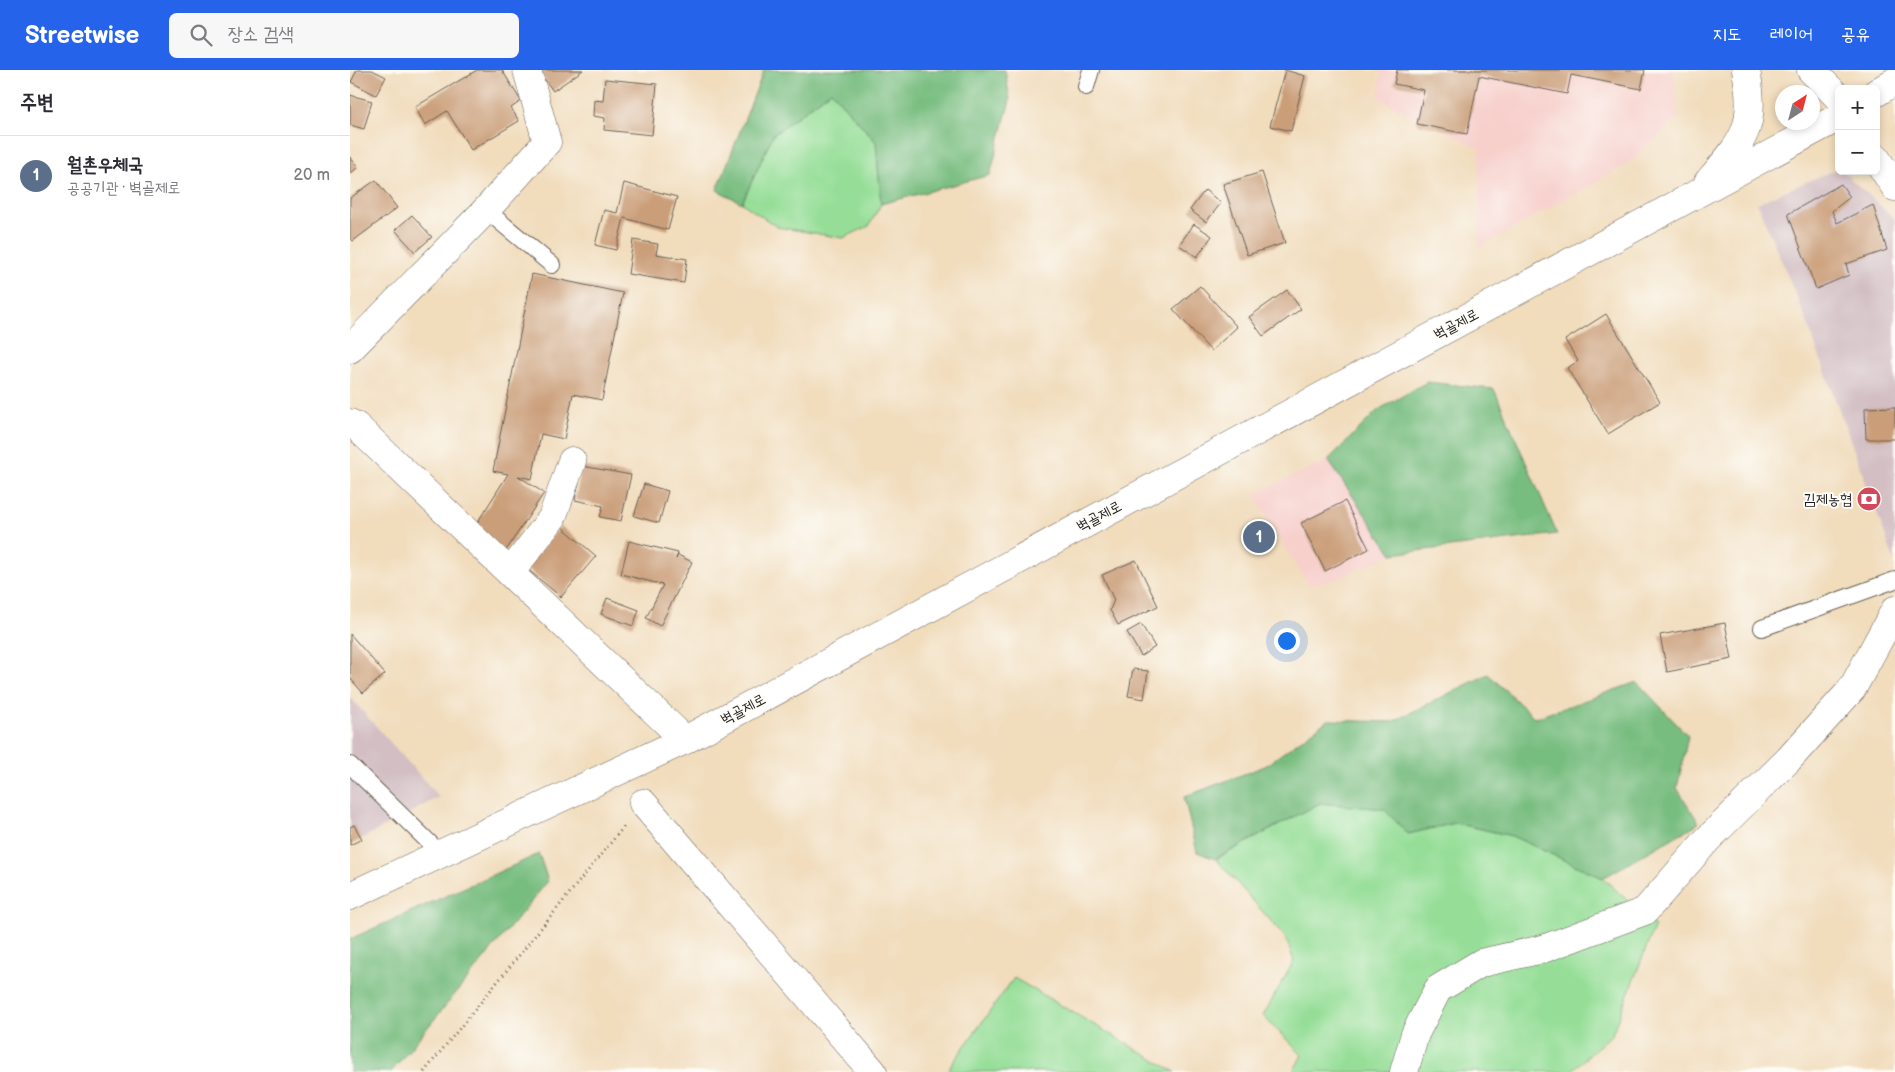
<!DOCTYPE html>
<html lang="ko">
<head>
<meta charset="utf-8">
<style>
  :root { --surface:#fff; --page:#f7f7f7; --text:#2b2b33; --muted:#7c7c81; --line:#e1e1e2; --accent:#2563eb }
  body { margin:0; font-family:"Balsamiq Sans","Poor Story",sans-serif; background:var(--page); color:var(--text) }
  .controls { position:absolute; right:15px; top:15px; display:grid; overflow:hidden; border-radius:8px; box-shadow:0 2px 8px #0003 }
  .controls button { width:45px; height:45px; display:grid; place-items:center; padding:0; border:0; border-bottom:1px solid var(--line); background:var(--surface); color:var(--text); font:25px sans-serif }
  .compass { position:absolute; left:1425px; top:15px; width:45px; height:45px; border-radius:50%; background:var(--surface); box-shadow:0 2px 8px #0003; rotate:36deg }
  .you { position:absolute; left:936px; top:570px; width:18px; height:18px; margin:-12px; border:4px solid #fff; border-radius:50%; background:#1a73e8; box-shadow:0 0 0 8px #1a73e833 }
  .badge { display:grid; place-items:center; width:32px; height:32px; border-radius:50%; background:var(--accent); color:#fff; font-size:16px; font-weight:700 }
  .pin { position:absolute; translate:-50% -50%; border:2px solid #fff; box-shadow:0 1px 5px #0006 }
  .list { margin:0; padding:0; list-style:none }
  h2 { display:flex; justify-content:space-between; align-items:center; height:65px; margin:0; padding:0 20px; font-size:21px }
  h2 small { font-size:16px; font-weight:400; color:var(--muted) }
  .list li { display:grid; grid-template-columns:32px 1fr auto; gap:15px; align-items:center; box-sizing:border-box; height:80px; padding:0 20px; border-top:1px solid var(--line) }
  .list b { display:block; font-size:19px; white-space:nowrap }
  .list p { margin:0; font-size:16px; white-space:nowrap; color:var(--muted) }
  .list em { font-size:16px; font-style:normal; color:var(--muted) }
  .icon { flex:none; width:28px; height:28px; fill:none; stroke:currentColor; stroke-width:2; stroke-linecap:round; stroke-linejoin:round }
  .map { position:relative; flex:none; width:1545px; height:1002px; overflow:hidden }
  header { display:flex; align-items:center; gap:30px; box-sizing:border-box; height:70px; padding:0 25px; background:var(--accent); color:#fff }
  header strong { font-size:24px }
  nav { display:flex; gap:28px; margin-inline-start:auto; font-size:18px }
  .search { width:350px; height:45px; background:var(--page); display:flex; align-items:center; gap:12px; box-sizing:border-box; padding:0 18px; border-radius:8px; color:var(--muted); font-size:19px }
  main { display:flex }
  aside { flex:1; background:var(--surface) }
  .map>svg:first-child { display:block }
</style>
</head>
<body>
<header>
<strong>Streetwise</strong>
<div class="search"><svg class="icon" aria-label="search" viewBox="0 0 24 24"><circle cx="10" cy="10" r="6"/><path d="M15 15l6 6"/></svg>장소 검색</div>
<nav><a>지도</a><a>레이어</a><a>공유</a></nav>
</header>
<main>
<aside>
<h2>주변<small></small></h2>
<ul class="list">
<li><span class="badge" style="background:#5c6f8a">1</span><div><b>월촌우체국</b><p>공공기관 · 벽골제로</p></div><em>20 m</em></li>
</ul>
</aside>
<div class="map">
<svg width="1545" height="1002" viewBox="0 0 1545 1002">
  <rect width="100%" height="100%" fill="#fdfcf7"/>
  <filter id="ink" filterUnits="userSpaceOnUse"><feTurbulence type="fractalNoise" baseFrequency=".02" numOctaves="2"/><feDisplacementMap in="SourceGraphic" scale="10" xChannelSelector="R" yChannelSelector="G"/><feConvolveMatrix kernelMatrix="1 2 1 2 8 2 1 2 1" color-interpolation-filters="sRGB"/></filter>
  <filter id="wash" filterUnits="userSpaceOnUse"><feTurbulence type="fractalNoise" baseFrequency=".0096" numOctaves="4" result="noise"/><feDisplacementMap in="SourceGraphic" scale="20" xChannelSelector="R" yChannelSelector="G"/><feGaussianBlur stdDeviation="1.12" result="paint"/><feColorMatrix in="noise" values="0 0 0 0 0 0 0 0 0 0 0 0 0 0 0 0 0 1.4 0 .05"/><feComposite in="paint" operator="in"/></filter>
  <g filter="url(#wash)">
    <rect width="100%" height="100%" fill="#f1dcbc"/>
    <path fill="#f7d0cc" d="M1031,0H1324L1328,48L1278,94L1129,178V78L1029,29Z
      M978,390L1042,484L985,510L958,515L904,424Z"/>
    <path fill="#d2bec3" d="M1489,98V101H1492L1545,149V492L1454,244L1407,133Z
      M0,627L89,727L0,775Z"/>
    <path fill="#96de98" stroke="#597d5a" d="M481,21L526,72L531,134L519,156L493,168L427,157L392,133L423,65Z
      M970,733L1035,739L1058,764L1105,753L1162,766L1253,808L1305,856L1262,964L1220,1002H943L952,985L913,946L944,891L936,868L866,789Z
      M664,908L825,1002H604L599,998Z"/>
    <path fill="#78bd80" stroke="#4a6c4e" d="M414,0H655L660,30L640,105L531,134L526,72L481,21L423,65L392,133L367,120Z
      M1077,312L1144,319L1207,464L1042,484L978,390L1028,340Z
      M1138,604L1185,648L1287,612L1338,666L1327,718L1349,753L1253,808L1162,766L1105,753L1058,764L1034,739L970,733L865,789L847,782L834,727L915,696L978,650L1042,652Z
      M189,784L198,811L41,1002H0V869Z"/>
    <g id="blocks">
      <path fill="#ca9e79" d="M7,0H22L36,7L26,25L1,12Z
        M127,0H152L171,31L161,38L169,51L121,80L97,41L75,55L65,37Z
        M188,0H233L203,21Z
        M935,0L955,6L941,61L920,56Z
        M1047,0H1295L1291,19L1221,5L1217,24L1129,6L1117,64L1067,54L1074,20L1044,14Z
        M255,9L307,14L302,65L254,60L255,48L243,46L244,30L253,31Z
        M0,25L22,31L14,59L0,55Z
        M0,87L8,97L0,104Z
        M912,102L935,173L897,185L873,114Z
        M26,110L47,138L3,171L0,167V128Z
        M274,113L327,127L318,160L274,148L266,180L245,175L254,140L267,143Z
        M1491,114L1500,127L1482,141L1487,153L1523,135L1537,180L1496,194L1499,205L1466,219L1438,144Z
        M855,120L871,133L856,152L840,140Z
        M62,145L82,167L65,182L45,160Z
        M844,154L862,166L847,187L829,175Z
        M283,170L308,174L306,184L337,189L334,213L278,204Z
        M182,204L273,223L252,330L223,324L214,369L191,364L182,409L168,406L194,423L155,482L122,461L158,404L143,401Z
        M850,216L887,257L861,281L823,239Z
        M937,220L951,239L913,266L899,247Z
        M1256,244L1310,332L1258,364L1217,298L1228,291L1215,270Z
        M1545,337V369H1516L1515,338Z
        M232,396L281,405L271,451L250,447L253,436L225,430Z
        M294,414L318,421L309,453L284,446Z
        M995,431L1019,479L975,501L951,453Z
        M211,456L246,486L211,527L176,498Z
        M279,471L328,483L326,489L328,485L342,492L310,556L296,548L313,515L271,504Z
        M786,490L808,536L768,555L760,540L764,530L752,505Z
        M257,528L289,540L283,556L251,544Z
        M1375,553L1382,589L1317,602L1310,565Z
        M791,554L805,577L791,586L777,562Z
        M0,564L35,604L13,623L0,608Z
        M783,599L798,601L794,629L778,626Z
        M4,755L12,769L0,775V757Z"/>
    </g>
  </g>
  <g filter="url(#ink)">
    <use href="#blocks" fill-opacity="0" stroke="#675f54" stroke-width="1"/>
    <g fill="none" stroke-linecap="round" stroke-linejoin="round">
      <defs>
        <path id="lane" d="M736,17L741,0
          M136,140L202,195
          M1412,558L1545,510
          M0,695L91,784"/>
        <path id="street" d="M0,279L136,140L197,72L177,0
          M0,353L6,356L335,670
          M160,503L202,448L222,391
          M293,733L523,1002
          M1054,1002L1065,964L1088,919L1131,893L1193,879L1295,841L1357,770L1439,689L1502,619L1545,540"/>
        <path id="secondary" d="M1461,0L1489,28
          M1526,23L1545,11
          M1526,88L1545,117
          M1358,112C1394,70 1407,58 1396,0
          M0,826L335,670L1489,47"/>
      </defs>
      <use href="#lane" stroke="#675f54" stroke-width="18"/>
      <use href="#street" stroke="#675f54" stroke-width="29"/>
      <use href="#secondary" stroke="#675f54" stroke-width="29"/>
      <path stroke="#675f54" stroke-width="3" stroke-dasharray="1 4" stroke-linecap="butt" d="M74,1002L276,754"/>
      <use href="#lane" stroke="#fff" stroke-width="16"/>
      <use href="#street" stroke="#fff" stroke-width="28"/>
      <use href="#secondary" stroke="#fff" stroke-width="28"/>
    </g>
  </g>
  <defs>
    <symbol id="bank-disc" viewBox="-11 -11 22 22"><circle r="9.5" fill="#d1495b" stroke="#fdfcf7"/><path d="M-6-4H6V4H-6ZM0-2.3a2.3 2.3 0 1 0 0 4.6a2.3 2.3 0 1 0 0-4.6Z" fill="#fff"/></symbol>
  </defs>
  <g fill-rule="evenodd">
    <use href="#bank-disc" x="1505" y="415" width="28" height="28"/>
  </g>
  <g text-anchor="middle" stroke-width="4" stroke-linejoin="round" paint-order="stroke">
    <g font-size="15" fill="#1c1c1c" stroke="#fdfcf7">
      <text transform="translate(1106 254) rotate(-28)" y="5">벽골제로</text>
      <text transform="translate(749 446) rotate(-28)" y="5">벽골제로</text>
      <text transform="translate(393 639) rotate(-28)" y="5">벽골제로</text>
    </g>
    <g font-size="15" fill="#1c1c1c" stroke="#fdfcf7" text-anchor="end">
      <text x="1502" y="434">김제농협</text>
    </g>
  </g>
</svg>
<div class="controls">
<button>+</button>
<button>−</button>
</div>
<svg class="compass" viewBox="-18 -18 36 36"><path d="M0-13l5 13h-10z" fill="#e53935"/><path d="M0 13l5-13h-10z" fill="#7c7c81"/></svg>
<div class="you"></div>
<div class="pin badge" style="left:909px;top:467px;background:#5c6f8a">1</div>
</div>
</main>
</body>
</html>
